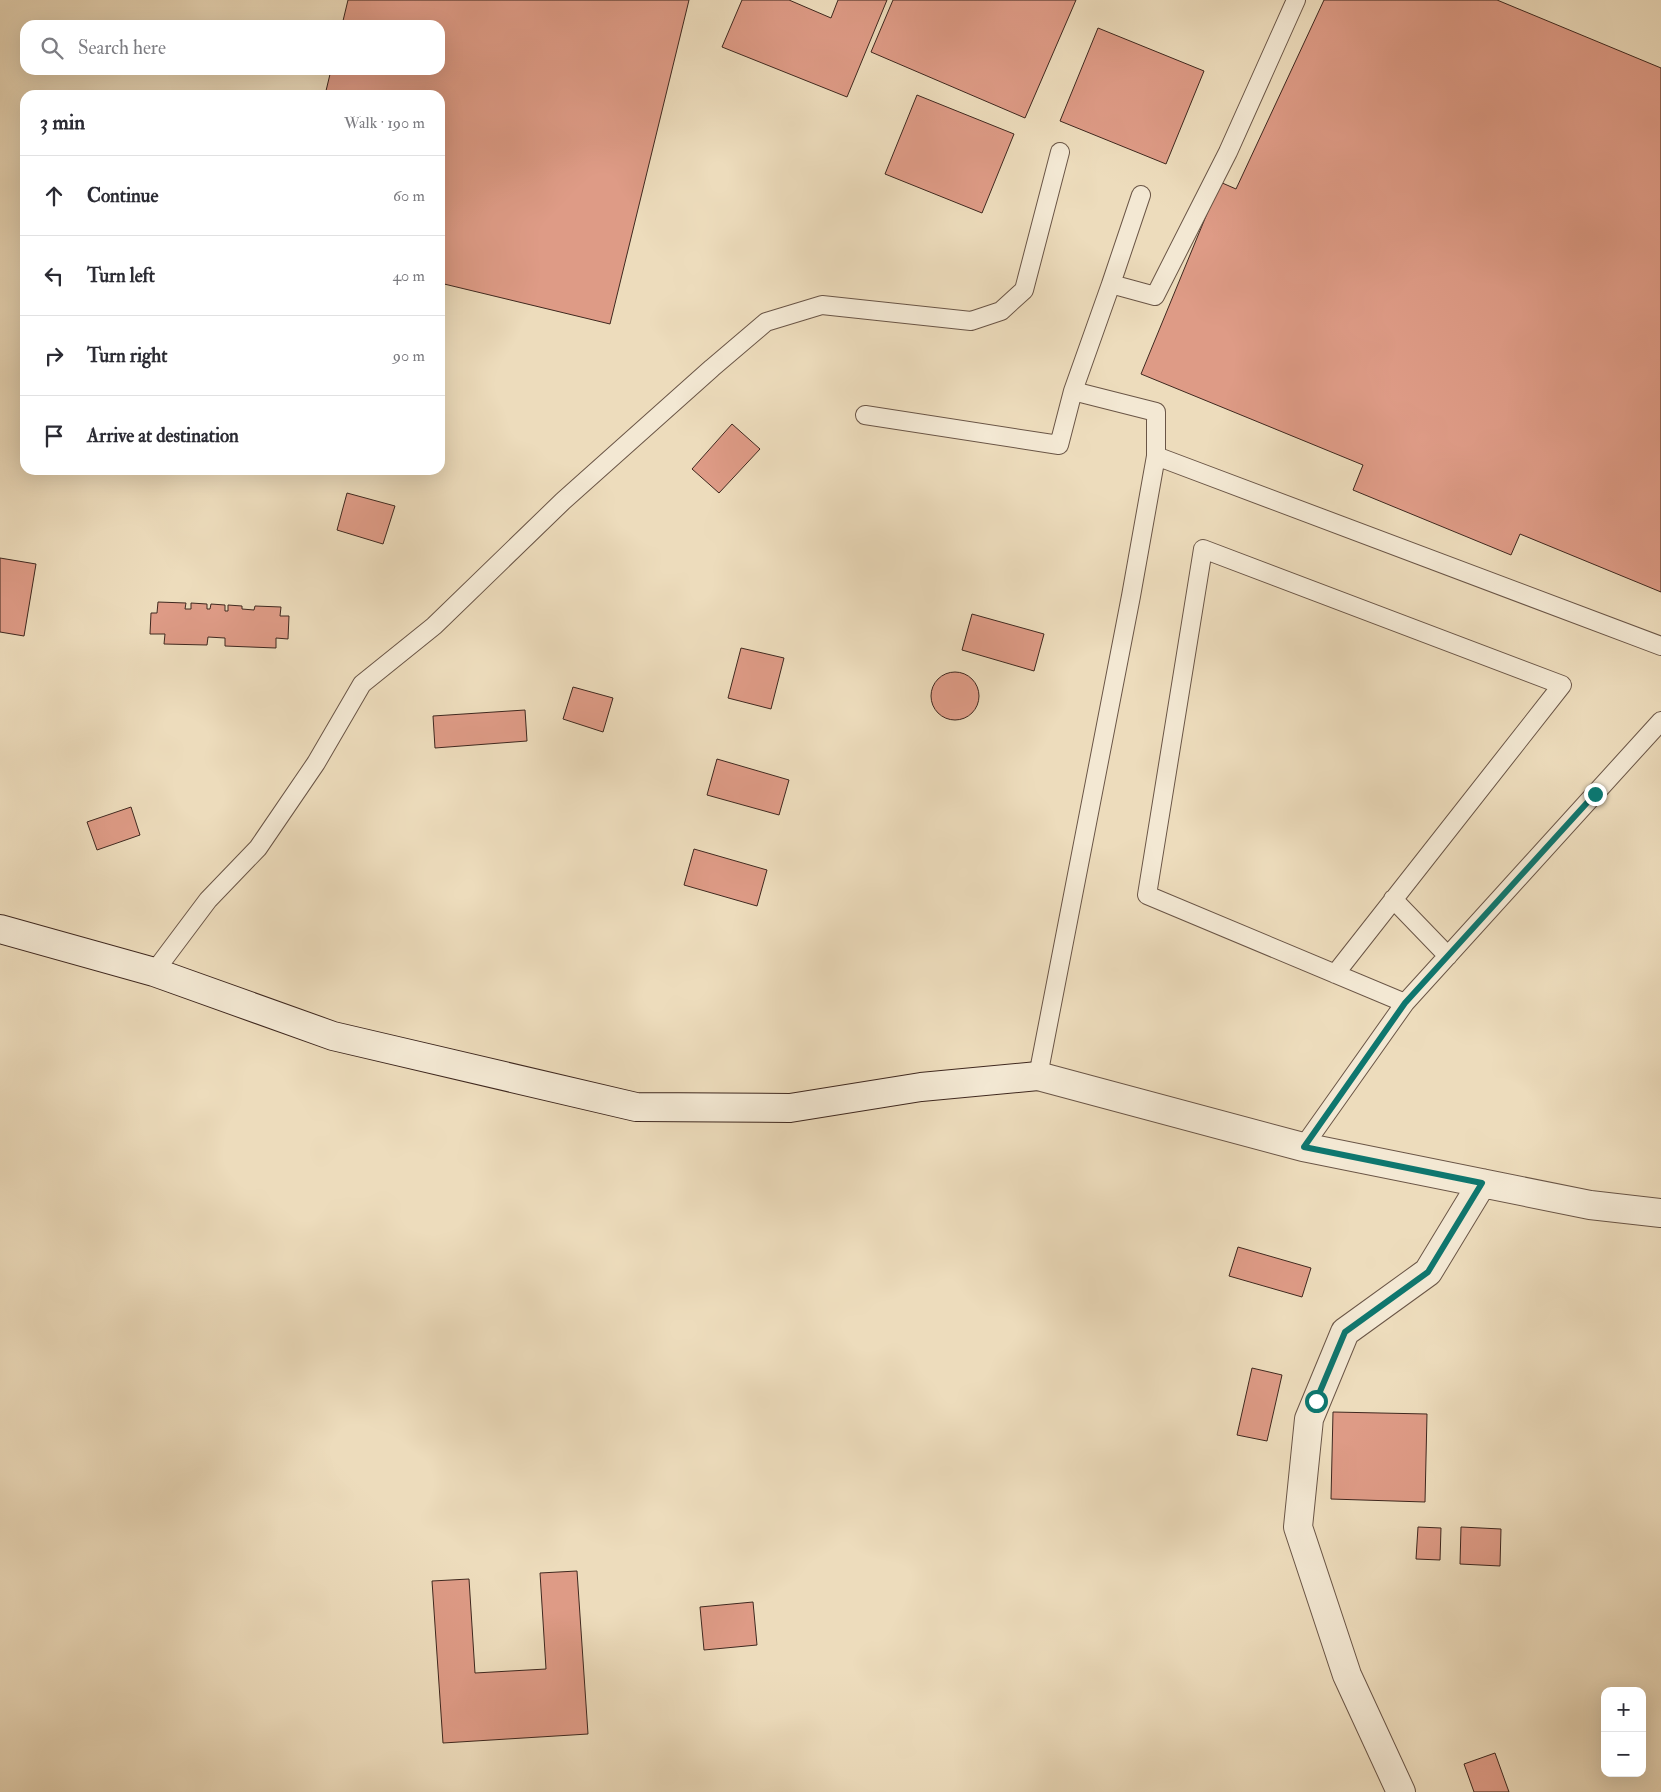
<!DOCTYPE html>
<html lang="en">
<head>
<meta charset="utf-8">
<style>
  :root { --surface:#fff; --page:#f2f2f3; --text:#2b2b33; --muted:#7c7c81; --line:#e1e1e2 }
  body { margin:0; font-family:"IM FELL Double Pica",serif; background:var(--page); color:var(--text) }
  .controls { position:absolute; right:15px; bottom:15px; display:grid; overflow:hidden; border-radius:10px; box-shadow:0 5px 20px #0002 }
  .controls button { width:45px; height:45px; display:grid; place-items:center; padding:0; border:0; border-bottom:1px solid var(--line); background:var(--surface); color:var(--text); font:25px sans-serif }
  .stop { position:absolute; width:15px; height:15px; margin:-11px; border:4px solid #0f766e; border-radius:50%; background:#fff }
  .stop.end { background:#0f766e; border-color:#fff; box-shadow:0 1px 5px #0008 }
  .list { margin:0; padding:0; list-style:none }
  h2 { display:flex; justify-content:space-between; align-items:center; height:65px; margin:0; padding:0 20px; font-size:21px }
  h2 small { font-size:16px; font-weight:400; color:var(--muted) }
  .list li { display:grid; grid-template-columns:32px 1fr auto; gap:15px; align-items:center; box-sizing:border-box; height:80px; padding:0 20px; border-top:1px solid var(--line) }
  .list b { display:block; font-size:19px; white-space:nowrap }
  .list em { font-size:16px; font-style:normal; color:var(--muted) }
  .icon { flex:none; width:28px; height:28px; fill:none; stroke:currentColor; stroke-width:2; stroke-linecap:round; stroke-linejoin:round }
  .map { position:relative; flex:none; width:1661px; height:1792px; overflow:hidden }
  .search { position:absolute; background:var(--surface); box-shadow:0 5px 20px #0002; left:20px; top:20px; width:425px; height:55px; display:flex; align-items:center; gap:12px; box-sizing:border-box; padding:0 18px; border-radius:15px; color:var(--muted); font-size:19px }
  .panel { position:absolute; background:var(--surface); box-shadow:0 5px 20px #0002; left:20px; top:90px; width:425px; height:385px; border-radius:15px }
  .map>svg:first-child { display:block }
</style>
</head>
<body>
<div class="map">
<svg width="1661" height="1792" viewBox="0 0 1661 1792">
  <rect width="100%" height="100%" fill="#eddcbc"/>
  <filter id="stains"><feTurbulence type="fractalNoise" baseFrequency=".004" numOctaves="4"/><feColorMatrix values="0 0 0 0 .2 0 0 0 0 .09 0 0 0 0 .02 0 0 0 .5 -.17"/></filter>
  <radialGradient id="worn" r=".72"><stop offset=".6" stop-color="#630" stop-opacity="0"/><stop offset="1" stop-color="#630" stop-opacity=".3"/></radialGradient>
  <path fill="#de9b86" stroke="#3f281f" d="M348,0H689L610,324L440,283V95H325L331,70H440V25H342Z
    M742,0H789L831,18L838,0H887L847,97L722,47Z
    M893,0H1076L1025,118L871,52Z
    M1324,0H1497L1661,68V592L1520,534L1511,555L1353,490L1363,465L1141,374L1220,182L1236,189Z
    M1098,28L1204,71L1166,164L1060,121Z
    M917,95L1014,134L982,213L885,174Z
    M732,424L760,449L719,493L692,469Z
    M347,493L395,506L383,544L337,530Z
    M0,558L36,564L24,636L0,632Z
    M158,602L186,603L185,609H191V603L207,604V609H210L211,604L225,605V611H228V605L242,606V609L254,610L255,606L281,607L280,616H289L288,639L276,638V648L225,646V638L208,637L207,645L164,644L165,634H150L151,613H157Z
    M972,614L1044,634L1034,671L962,650Z
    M741,648L784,658L771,709L728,698Z
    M931 696a24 24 0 1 1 48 0a24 24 0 1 1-48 0Z
    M573,687L613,698L603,732L563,719Z
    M525,710L527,741L435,748L433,716Z
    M717,759L789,780L779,815L707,795Z
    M131,807L140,835L97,850L87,822Z
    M694,849L767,870L757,906L684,885Z
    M1238,1247L1311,1268L1302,1297L1229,1276Z
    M1252,1368L1282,1375L1267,1441L1237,1435Z
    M1333,1412L1427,1414L1425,1502L1331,1499Z
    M1418,1527L1441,1528L1440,1560L1416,1559Z
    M1461,1527L1501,1529L1500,1566L1460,1564Z
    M577,1571L588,1734L443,1743L432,1581L469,1579L475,1673L546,1669L540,1573Z
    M753,1602L757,1645L704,1650L700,1607Z
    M1495,1753L1509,1792H1474L1464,1764Z"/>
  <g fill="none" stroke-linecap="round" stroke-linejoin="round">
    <defs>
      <path id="lane" d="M1111,284L1141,195
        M865,415L1059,445L1073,391
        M1156,456V412L1073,391L1111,284L1155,296L1228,152L1296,0
        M1393,899L1448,956
        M154,972L208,900L258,848L316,763L362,684L434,626L563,501L712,368L766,322L822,305L971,321L1001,311L1024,290L1060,152
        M1335,974L1562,685L1203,549L1147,895L1405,1003
        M1038,1076L1131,596L1156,456L1661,646
        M1303,1147L1405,1003L1661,721"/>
      <path id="street" d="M1038,1076L1303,1147L1590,1205L1661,1213
        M1401,1792L1347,1675L1298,1527L1309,1419L1345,1332L1428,1272L1482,1183"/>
      <path id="secondary" d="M0,929L154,972L333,1036L636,1107L790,1108L921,1087L1038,1076"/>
    </defs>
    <use href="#lane" stroke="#6a5546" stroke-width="20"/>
    <use href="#street" stroke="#6a5546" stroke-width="30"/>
    <use href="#secondary" stroke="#3f281f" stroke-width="30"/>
    <use href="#lane" stroke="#f3e8d3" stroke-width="18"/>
    <use href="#street" stroke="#f3e8d3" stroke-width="28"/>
    <use href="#secondary" stroke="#f3e8d3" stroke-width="28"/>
  </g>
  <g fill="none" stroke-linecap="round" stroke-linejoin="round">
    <path stroke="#0f766e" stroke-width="6" d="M1316,1401L1345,1332L1428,1272L1482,1183L1304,1147L1405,1003L1595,794"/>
  </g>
  <rect width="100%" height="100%" filter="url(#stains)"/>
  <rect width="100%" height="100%" fill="url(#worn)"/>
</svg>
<div class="controls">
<button>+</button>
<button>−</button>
</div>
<div class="stop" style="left:1316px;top:1401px"></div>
<div class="stop end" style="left:1595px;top:794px"></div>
<div class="search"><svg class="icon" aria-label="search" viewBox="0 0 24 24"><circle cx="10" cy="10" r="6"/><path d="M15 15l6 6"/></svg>Search here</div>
<section class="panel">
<h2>3 min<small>Walk · 190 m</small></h2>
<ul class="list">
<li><svg class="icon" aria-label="ahead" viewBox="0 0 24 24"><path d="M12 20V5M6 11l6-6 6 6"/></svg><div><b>Continue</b></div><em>60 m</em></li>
<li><svg class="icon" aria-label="left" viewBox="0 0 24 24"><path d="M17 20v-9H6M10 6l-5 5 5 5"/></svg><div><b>Turn left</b></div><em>40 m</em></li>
<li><svg class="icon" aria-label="right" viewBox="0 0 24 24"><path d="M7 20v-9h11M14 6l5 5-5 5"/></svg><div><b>Turn right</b></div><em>90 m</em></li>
<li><svg class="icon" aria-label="arrive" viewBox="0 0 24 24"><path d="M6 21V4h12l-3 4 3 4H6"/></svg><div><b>Arrive at destination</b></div></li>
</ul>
</section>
</div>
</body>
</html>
